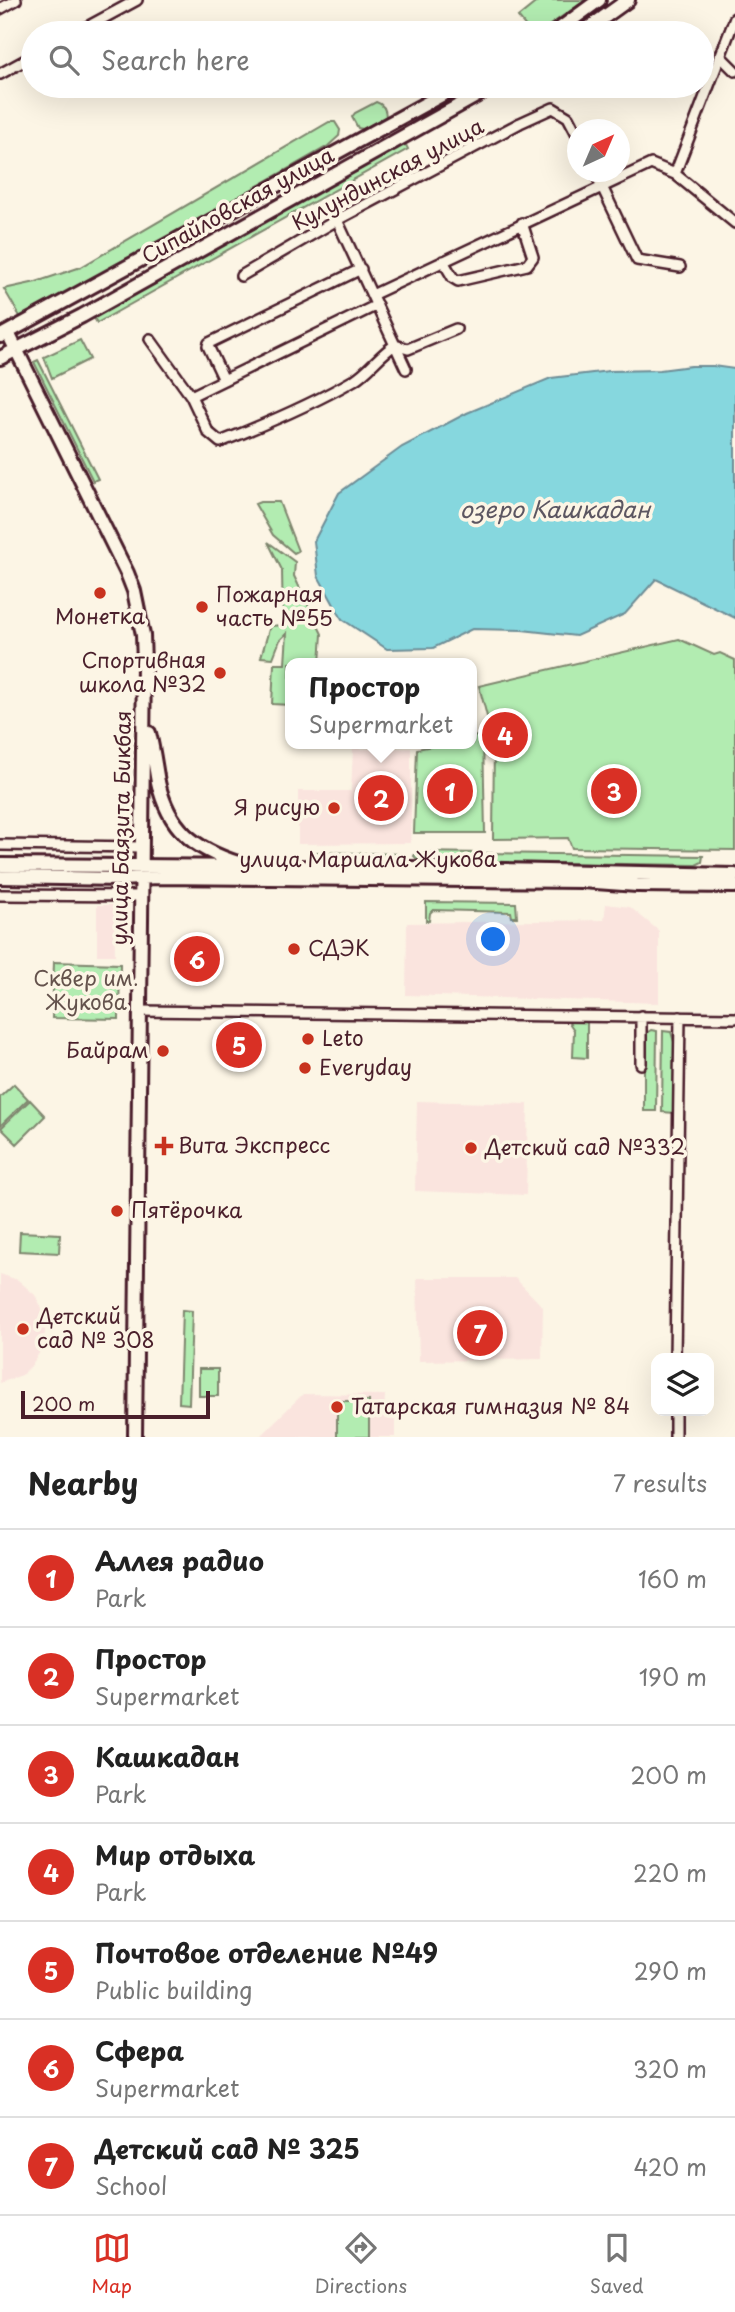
<!DOCTYPE html>
<html lang="en">
<head>
<meta charset="utf-8">
<style>
  :root { --surface:#fff; --page:#f6f6f6; --text:#222; --muted:#767676; --line:#e0e0e0; --accent:#d93025 }
  body { margin:0; font-family:"Playpen Sans",sans-serif; background:var(--page); color:var(--text) }
  .controls { position:absolute; right:21px; bottom:21px; display:grid; overflow:hidden; border-radius:14px; box-shadow:0 7px 28px #0002 }
  .controls button { width:63px; height:63px; display:grid; place-items:center; padding:0; border:0; border-bottom:2px solid var(--line); background:var(--surface); color:var(--text); font:35px sans-serif }
  .compass { position:absolute; left:567px; top:119px; width:63px; height:63px; border-radius:50%; background:var(--surface); box-shadow:0 7px 28px #0002; rotate:44deg }
  .scale { position:absolute; left:21px; bottom:18px; width:189px; box-sizing:border-box; padding-left:7px; border:4px solid #4a1f2b; border-top:0; font-size:19px; line-height:24px; white-space:nowrap; color:#4a1f2b; -webkit-text-stroke:5px #fcf5e5; paint-order:stroke }
  .you { position:absolute; left:494px; top:940px; width:24px; height:24px; margin:-18px; border:5px solid #fff; border-radius:50%; background:#1a73e8; box-shadow:0 0 0 10px #1a73e833 }
  .badge { display:grid; place-items:center; width:46px; height:46px; border-radius:50%; background:var(--accent); color:#fff; font-size:23px; font-weight:700 }
  .pin { position:absolute; translate:-50% -50%; border:4px solid #fff; box-shadow:0 2px 7px #0006 }
  .popup { position:absolute; left:285px; top:658px; width:192px; height:91px; box-sizing:border-box; display:grid; place-content:center; border-radius:14px; background:var(--surface); filter:drop-shadow(0 2px 5px #0005); font-size:23px; white-space:nowrap; color:var(--muted) }
  .popup b { font-size:26px; color:var(--text) }
  .popup::after { content:''; position:absolute; left:50%; top:100%; margin-left:-14px; border:14px solid transparent; border-top-color:var(--surface) }
  .list { margin:0; padding:0; list-style:none }
  h2 { display:flex; justify-content:space-between; align-items:center; height:91px; margin:0; padding:0 28px; font-size:30px }
  h2 small { font-size:23px; font-weight:400; color:var(--muted) }
  .list li { display:grid; grid-template-columns:46px 1fr auto; gap:21px; align-items:center; box-sizing:border-box; height:98px; padding:0 28px; border-top:2px solid var(--line) }
  .list b { display:block; font-size:26px; white-space:nowrap }
  .list p { margin:0; font-size:23px; white-space:nowrap; color:var(--muted) }
  .list em { font-size:23px; font-style:normal; color:var(--muted) }
  .icon { flex:none; width:38px; height:38px; fill:none; stroke:currentColor; stroke-width:2; stroke-linecap:round; stroke-linejoin:round }
  .map { position:relative; flex:none; width:735px; height:1437px; overflow:hidden }
  .search { position:absolute; background:var(--surface); box-shadow:0 7px 28px #0002; left:21px; right:21px; top:21px; height:77px; display:flex; align-items:center; gap:18px; box-sizing:border-box; padding:0 24px; border-radius:38px; color:var(--muted); font-size:26px }
  .sheet { height:777px; background:var(--surface) }
  nav { display:flex; justify-content:space-around; align-items:center; box-sizing:border-box; height:98px; border-top:2px solid var(--line); background:var(--surface); font-size:19px; color:var(--muted) }
  nav a { display:grid; justify-items:center; gap:4px }
  nav .on { color:var(--accent) }
  .map>svg:first-child { display:block }
</style>
</head>
<body>
<div class="map">
<svg width="735" height="1437" viewBox="0 0 735 1437">
  <rect width="100%" height="100%" fill="#fcf5e5"/>
  <filter id="ink" filterUnits="userSpaceOnUse"><feTurbulence type="fractalNoise" baseFrequency=".0143" numOctaves="2"/><feDisplacementMap in="SourceGraphic" scale="14" xChannelSelector="R" yChannelSelector="G"/><feConvolveMatrix kernelMatrix="1 2 1 2 8 2 1 2 1" color-interpolation-filters="sRGB"/></filter>
  <g filter="url(#ink)">
    <path fill="#fae4de" d="M411,748V843L298,844V791H351L353,749Z
      M606,904L630,907L659,931V1003L406,995L407,923L604,920Z
      M97,905H114L115,955H97Z
      M417,1101L528,1104L526,1195L415,1191Z
      M0,1274L18,1280L35,1295L41,1306L46,1324L43,1347L31,1366L22,1375L0,1383Z
      M417,1278H515L543,1307L542,1359L419,1361Z
      M303,1394L385,1395L384,1418L395,1420V1437H259Z"/>
    <path fill="#b2ecb1" stroke="#7e866e" stroke-width="2" d="M539,0H586L538,33H531L518,17Z
      M376,102C383,104 386,110 386,117L363,129L358,128L352,117L355,113Z
      M329,122H335L340,130L339,136L328,146L22,320L4,289L36,282L81,267Z
      M405,143L408,149L97,323L94,318Z
      M80,340L90,359L52,378L44,357Z
      M38,360L98,479L93,481L34,362Z
      M260,502H279L298,551L294,553L273,535L255,504Z
      M268,542L295,562L294,576L322,634L320,663H290V705L272,704L274,664H285L287,633L280,640L273,658L261,657L270,626L283,625L282,570Z
      M679,639L714,655L720,653L735,660V850L572,848L568,838L493,839L494,743L479,686Z
      M483,735L485,833H414L417,749L442,744H472V737Z
      M311,852L404,854V859L397,862L311,860Z
      M416,852L703,856L702,862L696,865L419,861L414,856Z
      M426,902L516,903L517,917H512L511,912L433,910L430,913L429,921H426Z
      M54,962L120,964L119,1019L52,1018Z
      M585,1019L587,1022V1058L573,1057L574,1030L567,1020Z
      M651,1030L657,1031L656,1111H644V1042L645,1034Z
      M663,1031L671,1032L674,1042L675,1113L662,1112Z
      M14,1084L28,1099L0,1126V1097Z
      M30,1100L45,1116L17,1144L1,1128Z
      M20,1232L60,1234L59,1253L19,1251Z
      M182,1310L192,1311L189,1404L179,1403Z
      M199,1369H218V1396H199Z
      M337,1401H369V1437H337Z"/>
    <path fill="#86d7de" stroke="#6e8d96" stroke-width="2" d="M691,366H713L735,369V618L656,579L625,614L576,636L522,630L472,629L433,648L387,649L342,619L318,576L314,541L339,493L402,447L467,413L551,378L609,371L660,370Z"/>
    <g fill="none" stroke-linecap="round" stroke-linejoin="round">
      <defs>
        <path id="minor" d="M0,9L16,0
          M76,33L137,0
          M720,56L735,71
          M0,74L33,56
          M595,172L637,260L680,267
          M675,174L735,18
          M337,220L406,369
          M443,261L453,278L458,281L527,265L533,257L522,223
          M241,276L337,220L520,123L553,108L568,117L578,136
          M372,295L651,164L675,174L735,223
          M150,339L191,396L208,432L220,442C266,424 311,405 354,380C370,370 379,355 395,345L408,349L456,329
          M224,380L208,346L209,343L361,269
          M191,396L377,305
          M0,845L141,847
          M0,895L140,896
          M139,1011L735,1018
          M641,1064V1016
          M675,1358L680,1017
          M675,1437V1411"/>
        <path id="major" d="M554,33L599,0
          M582,33L628,0
          M8,333L127,573L134,591L143,635L144,663L135,1437
          M1,336L458,86
          M0,358L82,316L494,86
          M149,733C153,749 155,765 158,782C168,828 194,849 238,863
          M0,865L409,868L735,875
          M0,877L121,879L157,877L582,881L637,885L735,886"/>
      </defs>
      <use href="#minor" stroke="#4a1f2b" stroke-width="14"/>
      <use href="#major" stroke="#4a1f2b" stroke-width="18"/>
      <use href="#minor" stroke="#fcf5e5" stroke-width="9"/>
      <use href="#major" stroke="#fcf5e5" stroke-width="12"/>
    </g>
  </g>
  <g fill="#c8321e" stroke="#fcf5e5" stroke-width="2.5">
    <circle cx="100" cy="593" r="7"/>
    <circle cx="202" cy="607" r="7"/>
    <circle cx="220" cy="673" r="7"/>
    <circle cx="334" cy="808" r="7"/>
    <circle cx="294" cy="949" r="7"/>
    <circle cx="308" cy="1039" r="7"/>
    <circle cx="163" cy="1051" r="7"/>
    <circle cx="305" cy="1068" r="7"/>
    <path d="M160.5 1135.5h7v7h7v7h-7v7h-7v-7h-7v-7h7z"/>
    <circle cx="471" cy="1148" r="7"/>
    <circle cx="117" cy="1211" r="7"/>
    <circle cx="23" cy="1329" r="7"/>
    <circle cx="337" cy="1407" r="7"/>
  </g>
  <g text-anchor="middle" stroke-width="7" stroke-linejoin="round" paint-order="stroke">
    <g font-size="21" fill="#4a1f2b" stroke="#fcf5e5">
      <text transform="translate(388 175) rotate(-28)" y="7">Кулундинская улица</text>
      <text transform="translate(238 206) rotate(-29)" y="7">Сипайловская улица</text>
      <text transform="translate(122 828) rotate(-89)" y="7">улица Баязита Бикбая</text>
      <text x="368" y="867">улица Маршала Жукова</text>
    </g>
    <g font-size="21" fill="#4a1f2b" stroke="#fcf5e5" text-anchor="start">
      <text x="216" y="602">Пожарная<tspan x="216" dy="24">часть №55</tspan></text>
      <text x="100" y="624" text-anchor="middle">Монетка</text>
      <text x="206" y="668" text-anchor="end">Спортивная<tspan x="206" dy="24">школа №32</tspan></text>
      <text x="320" y="815" text-anchor="end">Я рисую</text>
      <text x="308" y="956">СДЭК</text>
      <text x="322" y="1046">Leto</text>
      <text x="149" y="1058" text-anchor="end">Байрам</text>
      <text x="319" y="1075">Everyday</text>
      <text x="178" y="1153">Вита Экспресс</text>
      <text x="485" y="1155">Детский сад №332</text>
      <text x="131" y="1218">Пятёрочка</text>
      <text x="37" y="1324">Детский<tspan x="37" dy="24">сад № 308</tspan></text>
      <text x="351" y="1414">Татарская гимназия № 84</text>
    </g>
    <g font-size="21" fill="#64524c" stroke="#fcf5e5">
      <text x="86" y="986">Сквер им.<tspan x="86" dy="24">Жукова</tspan></text>
    </g>
    <g font-size="23" font-style="italic" fill="#5c5661" stroke="#fcf5e5">
      <text x="555" y="518">озеро Кашкадан</text>
    </g>
  </g>
</svg>
<div class="controls">
<button><svg class="icon" aria-label="layers" viewBox="0 0 24 24"><path d="M12 4l9 5-9 5-9-5zM3 14l9 5 9-5"/></svg></button>
</div>
<svg class="compass" viewBox="-18 -18 36 36"><path d="M0-13l5 13h-10z" fill="#e53935"/><path d="M0 13l5-13h-10z" fill="#767676"/></svg>
<div class="scale">200 m</div>
<div class="you"></div>
<div class="pin badge" style="left:450px;top:791px">1</div>
<div class="pin badge" style="left:381px;top:798px">2</div>
<div class="popup"><b>Простор</b>Supermarket</div>
<div class="pin badge" style="left:614px;top:791px">3</div>
<div class="pin badge" style="left:505px;top:735px">4</div>
<div class="pin badge" style="left:239px;top:1045px">5</div>
<div class="pin badge" style="left:197px;top:959px">6</div>
<div class="pin badge" style="left:480px;top:1333px">7</div>
<div class="search"><svg class="icon" aria-label="search" viewBox="0 0 24 24"><circle cx="10" cy="10" r="6"/><path d="M15 15l6 6"/></svg>Search here</div>
</div>
<section class="sheet">
<h2>Nearby<small>7 results</small></h2>
<ul class="list">
<li><span class="badge">1</span><div><b>Аллея радио</b><p>Park</p></div><em>160 m</em></li>
<li><span class="badge">2</span><div><b>Простор</b><p>Supermarket</p></div><em>190 m</em></li>
<li><span class="badge">3</span><div><b>Кашкадан</b><p>Park</p></div><em>200 m</em></li>
<li><span class="badge">4</span><div><b>Мир отдыха</b><p>Park</p></div><em>220 m</em></li>
<li><span class="badge">5</span><div><b>Почтовое отделение №49</b><p>Public building</p></div><em>290 m</em></li>
<li><span class="badge">6</span><div><b>Сфера</b><p>Supermarket</p></div><em>320 m</em></li>
<li><span class="badge">7</span><div><b>Детский сад № 325</b><p>School</p></div><em>420 m</em></li>
</ul>
</section>
<nav>
<a class="on"><svg class="icon" aria-label="map" viewBox="0 0 24 24"><path d="M3 6l6-2 6 2 6-2v14l-6 2-6-2-6 2zM9 4v14M15 6v14"/></svg>Map</a>
<a><svg class="icon" aria-label="directions" viewBox="0 0 24 24"><path d="M12 3l9 9-9 9-9-9zM9 14v-3h6M13 9l2 2-2 2"/></svg>Directions</a>
<a><svg class="icon" aria-label="saved" viewBox="0 0 24 24"><path d="M7 4h10v16l-5-4-5 4z"/></svg>Saved</a>
</nav>
</body>
</html>
